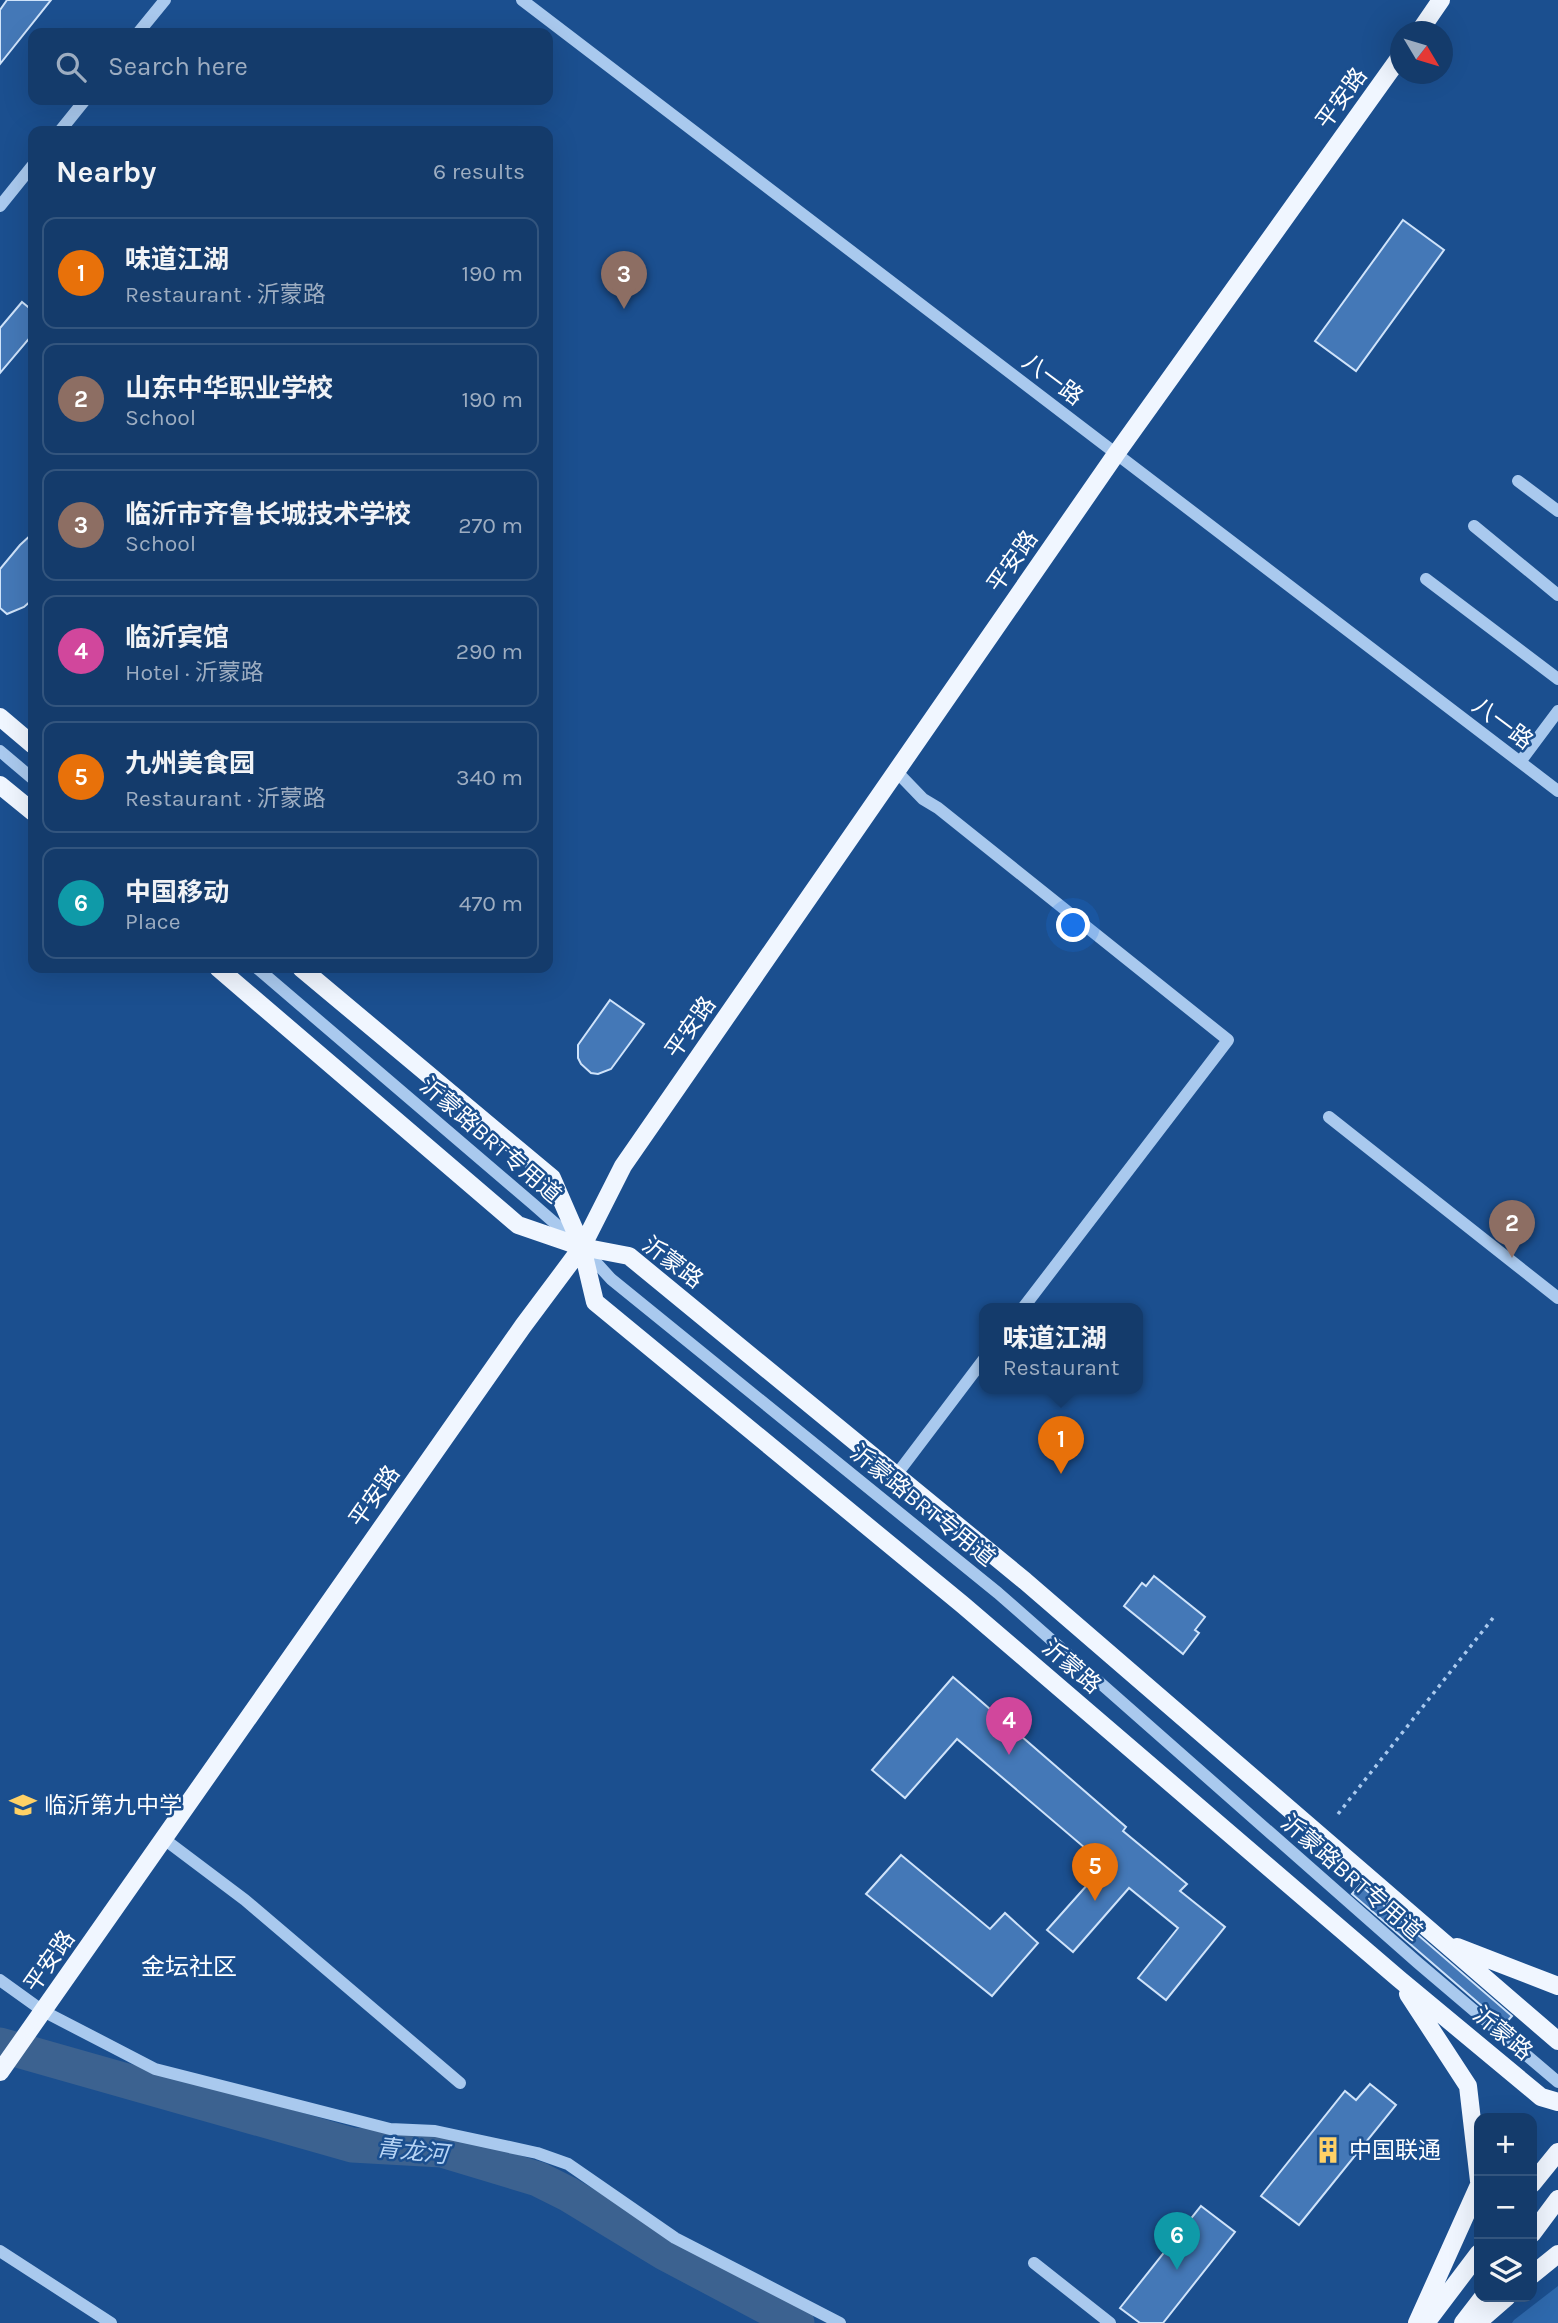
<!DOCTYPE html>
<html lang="en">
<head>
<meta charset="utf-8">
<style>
  :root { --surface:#143b6b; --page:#214673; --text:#f1f3f6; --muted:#9dadc1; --line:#33557e; --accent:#ffd166 }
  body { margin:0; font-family:Karla,"Noto Sans SC",sans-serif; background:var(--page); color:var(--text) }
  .controls { position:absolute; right:21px; bottom:21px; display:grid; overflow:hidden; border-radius:14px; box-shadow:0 7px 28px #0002 }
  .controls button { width:63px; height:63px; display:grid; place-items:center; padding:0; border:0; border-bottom:2px solid var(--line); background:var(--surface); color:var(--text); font:35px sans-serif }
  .compass { position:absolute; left:1390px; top:21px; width:63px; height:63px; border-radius:50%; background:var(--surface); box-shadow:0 7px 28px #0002; rotate:128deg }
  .you { position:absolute; left:1074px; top:926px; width:24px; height:24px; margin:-18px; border:5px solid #fff; border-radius:50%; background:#1a73e8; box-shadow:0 0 0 10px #1a73e833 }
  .badge { display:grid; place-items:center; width:46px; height:46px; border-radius:50%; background:var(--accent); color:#fff; font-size:23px; font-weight:700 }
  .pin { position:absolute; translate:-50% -58px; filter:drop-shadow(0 2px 4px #0008) }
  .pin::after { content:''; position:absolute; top:37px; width:24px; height:21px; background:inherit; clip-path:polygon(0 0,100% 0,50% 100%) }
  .popup { position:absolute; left:979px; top:1303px; width:164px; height:91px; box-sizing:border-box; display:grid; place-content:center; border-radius:14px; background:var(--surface); filter:drop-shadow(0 2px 5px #0005); font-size:23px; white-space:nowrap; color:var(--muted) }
  .popup b { font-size:26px; color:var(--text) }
  .popup::after { content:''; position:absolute; left:50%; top:100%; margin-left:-14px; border:14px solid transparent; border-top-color:var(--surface) }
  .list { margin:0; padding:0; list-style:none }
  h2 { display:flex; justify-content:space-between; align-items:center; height:91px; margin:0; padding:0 28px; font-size:30px }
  h2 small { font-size:23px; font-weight:400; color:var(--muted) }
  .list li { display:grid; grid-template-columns:46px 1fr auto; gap:21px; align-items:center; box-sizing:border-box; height:112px; margin:0 14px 14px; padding:0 14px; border:2px solid var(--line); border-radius:14px }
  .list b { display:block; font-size:26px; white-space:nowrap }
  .list p { margin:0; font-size:23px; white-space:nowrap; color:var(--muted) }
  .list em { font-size:23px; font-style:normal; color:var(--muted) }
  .icon { flex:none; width:38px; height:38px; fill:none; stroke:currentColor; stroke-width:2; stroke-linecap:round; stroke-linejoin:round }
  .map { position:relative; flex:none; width:1558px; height:2323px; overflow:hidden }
  .search { position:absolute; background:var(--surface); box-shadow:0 7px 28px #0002; left:28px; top:28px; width:525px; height:77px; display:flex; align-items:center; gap:18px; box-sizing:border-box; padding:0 24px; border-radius:14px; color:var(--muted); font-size:26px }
  .panel { position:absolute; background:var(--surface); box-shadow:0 7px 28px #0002; left:28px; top:126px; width:525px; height:847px; border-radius:14px }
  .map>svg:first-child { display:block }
</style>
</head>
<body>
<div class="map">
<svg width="1558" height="2323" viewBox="0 0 1558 2323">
  <rect width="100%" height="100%" fill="#1b4f8f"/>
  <path fill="#2e69ad" d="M1558,2286V2323H1512L1514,2320Z"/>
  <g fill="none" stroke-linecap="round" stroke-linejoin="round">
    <path stroke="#3c6290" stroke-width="35" d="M0,2045L352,2145L442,2150L538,2179L568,2194L665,2253L797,2323"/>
  </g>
  <path fill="#4478b7" stroke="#cfe3fa" stroke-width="2" d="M7,0H51L0,64V10Z
    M1403,220L1444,250L1356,371L1315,341Z
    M22,302L33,311V334L0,373V328Z
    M33,533V599L24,607L7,614L0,608V569L20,545Z
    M610,1000L644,1024L611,1069L598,1074L591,1073L581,1064L578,1058V1045Z
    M1154,1576L1205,1617L1195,1630L1199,1633L1183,1654L1124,1606L1142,1583L1146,1586Z
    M953,1677L1126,1827L1123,1831L1187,1884L1180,1891L1225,1927L1166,2000L1138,1978L1178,1928L1129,1888L1073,1952L1047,1930L1105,1865L957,1739L905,1798L872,1770Z
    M901,1855L990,1929L1005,1913L1038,1943L992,1996L866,1894Z
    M1360,1885L1512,2016L1504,2025L1352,1894Z
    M1370,2084L1396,2105L1299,2225L1261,2196L1345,2091L1356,2100Z
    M1201,2206L1235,2232L1163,2323H1140L1120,2308Z"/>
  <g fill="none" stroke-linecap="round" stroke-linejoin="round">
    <path stroke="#a9c9ee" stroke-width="3.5" stroke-dasharray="3.5 5" stroke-linecap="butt" d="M1338,1814L1493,1618"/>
    <path stroke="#a9c9ee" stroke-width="12" d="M522,0L1558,791
      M138,33L165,0
      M60,131L85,100
      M0,206L33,165
      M1518,481L1558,511
      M1474,526L1558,595
      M1426,579L1558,679
      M0,751L33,779
      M1520,762L1558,711
      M896,771L923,799L938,808L1228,1040L1023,1308
      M257,968L533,1204L582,1247L611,1279L998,1593L1418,1963L1558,2082
      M1329,1117L1558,1298
      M897,1474L984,1359
      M164,1839L245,1900L460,2083
      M0,1980L43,2011L155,2069L390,2129L435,2131L537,2153L568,2164L675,2238L840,2323
      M0,2251L111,2323
      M1034,2263L1110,2323"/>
    <path stroke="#f0f6ff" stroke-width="18" d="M1419,32L1441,0
      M0,717L33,745
      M0,785L33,812
      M218,968L518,1225L582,1247L629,1256L1025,1581L1558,2041
      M301,968L552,1178L582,1247L595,1302L963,1605L1399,1979L1541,2097L1558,2102
      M1457,1947L1558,1986
      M1408,1994L1468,2086L1479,2181
      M0,2072L523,1326L582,1247L623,1166L1116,454L1400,57
      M1532,2184L1558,2152
      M1532,2234L1558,2199
      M1532,2275L1558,2254
      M1417,2323L1479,2185
      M1426,2323L1479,2253
      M1463,2323L1483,2297
      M1477,2323L1507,2297"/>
  </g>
  <defs>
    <symbol id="school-bare" viewBox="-9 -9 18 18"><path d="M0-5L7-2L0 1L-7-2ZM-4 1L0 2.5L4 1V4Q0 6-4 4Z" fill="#ffd166" stroke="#1b4f8f" stroke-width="2.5" paint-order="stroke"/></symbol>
    <symbol id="building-bare" viewBox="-9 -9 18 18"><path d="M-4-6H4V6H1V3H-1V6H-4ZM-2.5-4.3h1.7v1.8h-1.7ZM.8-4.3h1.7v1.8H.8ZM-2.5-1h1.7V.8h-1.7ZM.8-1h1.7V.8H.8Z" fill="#ffd166" stroke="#1b4f8f" stroke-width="2.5" paint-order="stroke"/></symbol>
  </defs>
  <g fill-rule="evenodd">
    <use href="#school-bare" x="4" y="1786" width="38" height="38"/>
    <use href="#building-bare" x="1309" y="2131" width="38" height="38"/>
  </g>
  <g text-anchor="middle" stroke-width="5" stroke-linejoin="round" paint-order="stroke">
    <g font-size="23" fill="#fff" stroke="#1b4f8f">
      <text transform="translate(1341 98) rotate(-54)" y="8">平安路</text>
      <text transform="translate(1053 379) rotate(37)" y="8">八一路</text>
      <text transform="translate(1012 561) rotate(-55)" y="8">平安路</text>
      <text transform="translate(1503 723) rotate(37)" y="8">八一路</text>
      <text transform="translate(690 1027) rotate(-55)" y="8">平安路</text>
      <text transform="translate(491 1140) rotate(41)" y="8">沂蒙路BRT专用道</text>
      <text transform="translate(673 1262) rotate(37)" y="8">沂蒙路</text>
      <text transform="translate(374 1496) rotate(-55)" y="8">平安路</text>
      <text transform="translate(923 1505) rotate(39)" y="8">沂蒙路BRT专用道</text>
      <text transform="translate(1072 1666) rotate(41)" y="8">沂蒙路</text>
      <text transform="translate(1352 1877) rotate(41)" y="8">沂蒙路BRT专用道</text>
      <text transform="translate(49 1961) rotate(-55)" y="8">平安路</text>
      <text transform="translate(1503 2033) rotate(40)" y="8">沂蒙路</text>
    </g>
    <g font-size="23" fill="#fff" stroke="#1b4f8f" text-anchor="start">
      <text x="44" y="1813">临沂第九中学</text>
      <text x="1349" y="2158">中国联通</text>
    </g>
    <g font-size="24" fill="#fff" stroke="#1b4f8f">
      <text x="189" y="1975">金坛社区</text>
    </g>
    <g font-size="24" font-style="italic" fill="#b5d3f5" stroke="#1b4f8f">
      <text transform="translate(412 2151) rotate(6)" y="8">青龙河</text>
    </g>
  </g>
</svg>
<div class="controls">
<button>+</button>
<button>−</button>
<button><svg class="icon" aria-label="layers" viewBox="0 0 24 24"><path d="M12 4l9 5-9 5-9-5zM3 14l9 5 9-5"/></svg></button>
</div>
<svg class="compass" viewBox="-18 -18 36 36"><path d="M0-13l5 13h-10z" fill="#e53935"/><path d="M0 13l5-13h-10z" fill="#9dadc1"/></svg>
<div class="you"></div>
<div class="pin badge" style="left:1061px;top:1474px;background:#e8710a">1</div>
<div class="popup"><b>味道江湖</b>Restaurant</div>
<div class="pin badge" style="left:1512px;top:1258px;background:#8d6e63">2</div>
<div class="pin badge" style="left:624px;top:309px;background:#8d6e63">3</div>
<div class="pin badge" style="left:1009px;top:1755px;background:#d1479c">4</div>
<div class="pin badge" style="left:1095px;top:1901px;background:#e8710a">5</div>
<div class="pin badge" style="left:1177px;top:2270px;background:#0f9aa8">6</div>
<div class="search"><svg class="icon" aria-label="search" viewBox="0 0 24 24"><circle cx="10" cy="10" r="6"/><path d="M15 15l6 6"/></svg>Search here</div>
<section class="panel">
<h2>Nearby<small>6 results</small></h2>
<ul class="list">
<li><span class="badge" style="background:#e8710a">1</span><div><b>味道江湖</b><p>Restaurant · 沂蒙路</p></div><em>190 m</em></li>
<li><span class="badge" style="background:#8d6e63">2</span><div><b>山东中华职业学校</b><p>School</p></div><em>190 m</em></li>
<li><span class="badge" style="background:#8d6e63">3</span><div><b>临沂市齐鲁长城技术学校</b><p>School</p></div><em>270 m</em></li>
<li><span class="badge" style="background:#d1479c">4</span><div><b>临沂宾馆</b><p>Hotel · 沂蒙路</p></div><em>290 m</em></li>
<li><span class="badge" style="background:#e8710a">5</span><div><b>九州美食园</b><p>Restaurant · 沂蒙路</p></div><em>340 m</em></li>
<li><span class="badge" style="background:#0f9aa8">6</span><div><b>中国移动</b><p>Place</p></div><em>470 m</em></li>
</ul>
</section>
</div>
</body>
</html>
